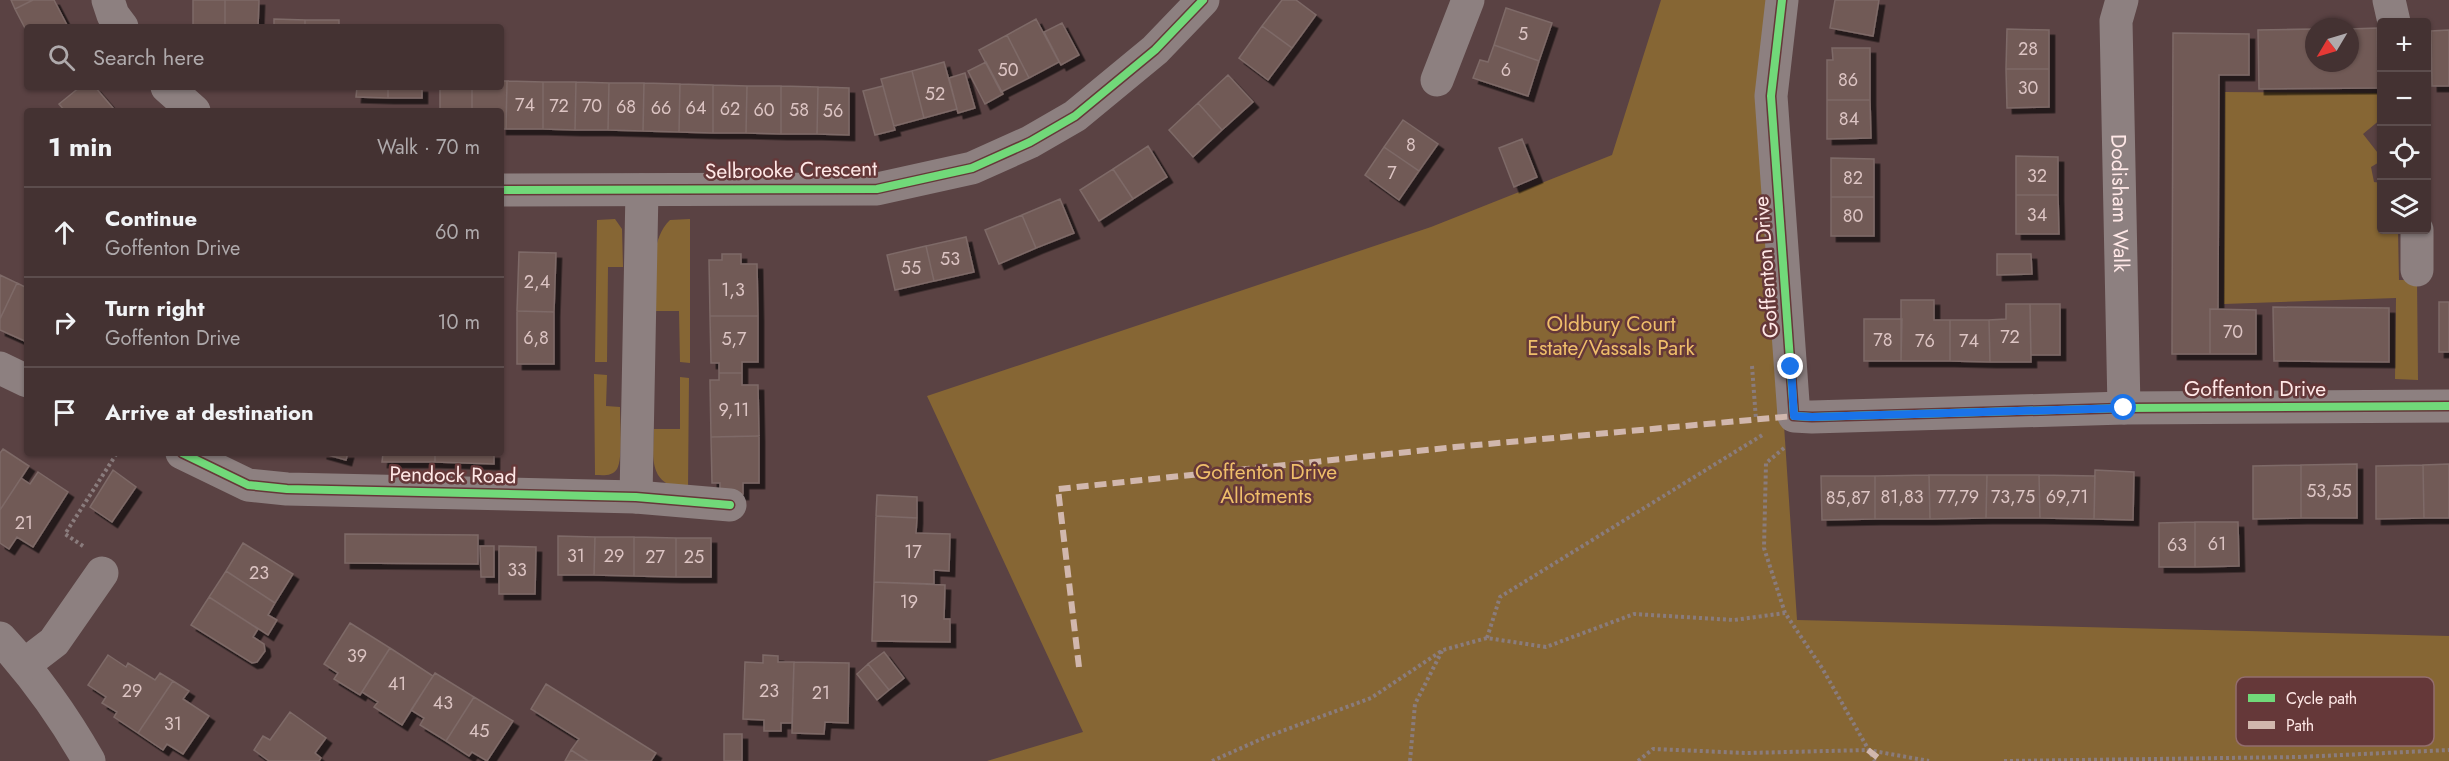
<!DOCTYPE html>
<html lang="en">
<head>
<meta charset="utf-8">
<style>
  :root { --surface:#443232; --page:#4b3a3a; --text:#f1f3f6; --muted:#afaaac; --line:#5c4d4d }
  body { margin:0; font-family:Jost,sans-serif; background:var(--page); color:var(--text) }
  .controls { position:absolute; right:18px; top:18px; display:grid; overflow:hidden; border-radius:6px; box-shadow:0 2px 4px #0004 }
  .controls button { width:54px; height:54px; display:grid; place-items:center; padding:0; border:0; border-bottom:2px solid var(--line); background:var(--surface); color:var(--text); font:30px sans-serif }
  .compass { position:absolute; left:2305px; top:18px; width:54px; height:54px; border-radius:50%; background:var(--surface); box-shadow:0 2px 4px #0004; rotate:232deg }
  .stop { position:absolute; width:18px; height:18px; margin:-14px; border:4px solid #1a73e8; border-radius:50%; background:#fff }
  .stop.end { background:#1a73e8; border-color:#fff; box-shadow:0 2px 6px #0008 }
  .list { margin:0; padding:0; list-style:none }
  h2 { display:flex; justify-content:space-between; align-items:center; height:78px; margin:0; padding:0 24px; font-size:26px }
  h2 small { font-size:20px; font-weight:400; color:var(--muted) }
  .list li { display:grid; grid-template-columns:39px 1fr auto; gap:18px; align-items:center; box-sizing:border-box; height:90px; padding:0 24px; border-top:2px solid var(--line) }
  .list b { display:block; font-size:22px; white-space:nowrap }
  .list p { margin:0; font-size:20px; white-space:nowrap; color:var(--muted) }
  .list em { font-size:20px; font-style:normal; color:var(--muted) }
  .icon { flex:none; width:33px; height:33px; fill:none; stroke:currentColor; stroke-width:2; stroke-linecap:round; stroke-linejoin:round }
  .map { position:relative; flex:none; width:2449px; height:761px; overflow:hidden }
  .search { position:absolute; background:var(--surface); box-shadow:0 2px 4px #0004; left:24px; top:24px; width:480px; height:66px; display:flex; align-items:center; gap:15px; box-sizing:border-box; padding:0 21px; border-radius:6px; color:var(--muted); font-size:22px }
  .panel { position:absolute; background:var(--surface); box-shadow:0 2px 4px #0004; left:24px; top:108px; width:480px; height:348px; border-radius:6px }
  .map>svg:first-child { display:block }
</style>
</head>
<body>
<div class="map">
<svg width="2449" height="761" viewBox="0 0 2449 761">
  <defs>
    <filter id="shadow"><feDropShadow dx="5.5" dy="5.5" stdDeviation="0" flood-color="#0009"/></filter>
  </defs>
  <rect width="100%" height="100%" fill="#5a4243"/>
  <path fill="#866634" d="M1661,0H1766L1761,81L1797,620L2449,636V761H987L1083,732L927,396L1431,227L1612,155Z
    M2225,92L2381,93V119L2363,134L2381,157V161L2371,167L2374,182L2381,183L2382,230H2398L2399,280H2417L2418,380L2395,379L2396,298L2224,304Z
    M615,219L622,229L623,267H608L607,362H595L597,220Z
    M690,219V363L680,362L679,311H654C655,282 648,241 670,220Z
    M594,374L607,375L606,406L620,407C620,421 623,459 617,469C612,477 602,475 595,475Z
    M680,377L689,378L688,488C682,487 673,487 668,484C648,474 654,446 654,429H680Z"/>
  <path fill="#715a57" stroke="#7e6a67" stroke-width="1.5" filter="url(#shadow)" d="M11,0H33L15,9Z
    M33,0H54L67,25L62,27H27V32L15,9Z
    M193,0H225V27H193Z
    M225,0H259L258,27H225Z
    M1282,0H1296L1316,15L1292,48L1262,26Z
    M1835,0H1879L1873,36L1830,28Z
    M1506,8L1552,23L1539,61L1494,45Z
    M274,19L305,20V27H274Z
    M1036,19L1059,62L1029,78L1007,35Z
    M305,20H339V27H305Z
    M1062,23L1079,55L1061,65L1044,32Z
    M1262,26L1292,48L1268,80L1239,58Z
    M2377,28L2378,88L2259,89L2258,30L2314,29V63H2350V29Z
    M2007,29L2049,30V69H2006Z
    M2449,30V86H2432L2431,31Z
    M2173,33L2249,34V75H2219L2218,309H2210V354H2172Z
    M1007,35L1029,78L1001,92L979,50Z
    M1494,45L1539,61L1528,96L1473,78L1480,60L1488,62Z
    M1832,48H1870V100H1827V60H1833Z
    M944,62L957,109L924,118L912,71Z
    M986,62L1003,94L985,104L968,71Z
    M2006,69H2049V107L2007,108Z
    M912,71L924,118L894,126L881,79Z
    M965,73L975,108L958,113L949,78Z
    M1228,75L1253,102L1222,130L1198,103Z
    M501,81H507L506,129H501V111H472V87H501Z
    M507,81L543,82V129H506Z
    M543,82H576L575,130L543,129Z
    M576,82L609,83L608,130H575Z
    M609,83H644L643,131L608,130Z
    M644,83L680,84L679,132L643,131Z
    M680,84L713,85V133L679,132Z
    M713,85L747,86L746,133H713Z
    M747,86H781V134L746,133Z
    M781,86L818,87L817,134H781Z
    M883,86L895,130L875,135L863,91Z
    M80,87H95L113,108L110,111H65L59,104Z
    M357,87H388V98L356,97Z
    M388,87H422V98H388Z
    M440,87H472V111H440Z
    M818,87L849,88V135L817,134Z
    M1827,100H1870L1871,138L1827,139Z
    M1198,103L1222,130L1193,157L1169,130Z
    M1403,120L1438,144L1419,171L1384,147Z
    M1522,139L1537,177L1514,187L1499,148Z
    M1148,146L1167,177L1133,199L1113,169Z
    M1384,147L1419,171L1399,200L1365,175Z
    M2016,156L2058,157V195H2016Z
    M1831,158L1874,159V197H1831Z
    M1113,169L1133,199L1099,221L1080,190Z
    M2016,195H2058L2059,234H2016Z
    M1831,197H1874V236H1831Z
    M1060,199L1074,233L1036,248L1022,215Z
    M1022,215L1036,248L999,264L985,230Z
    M966,237L974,272L934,281L926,246Z
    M926,246L934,281L895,290L887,255Z
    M519,252L556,253L554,312L517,311Z
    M722,254H741V264H757L758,316H710L709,260H722Z
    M1997,254H2031L2032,274L1997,275Z
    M0,275L17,283L0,319Z
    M17,283L27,288V342L0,330V319Z
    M1901,300H1934V320H1950V361H1901Z
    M2439,302H2449V352H2439Z
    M2006,304H2030L2031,362H1990L1989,320L2006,319Z
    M2030,304H2060V355H2031Z
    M2273,307L2389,308V362L2274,361Z
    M2210,309L2256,310V354H2210Z
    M517,311L554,312V364H517Z
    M710,316H758V362H742V373H719V363H711Z
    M1864,319H1902L1901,361H1864Z
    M1950,320H1989L1990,362L1950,361Z
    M719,373H742V385H758L759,436L711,437L710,380H719Z
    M759,436V483H743V494H720V483H712L711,437Z
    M3,449L29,466L0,510V453Z
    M321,453H348L346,460Z
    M383,453H435V462H382Z
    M435,453H494V464L435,462Z
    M2357,464V518H2301V465Z
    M2449,464V518H2424L2423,465Z
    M2301,465V518L2253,519V466Z
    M2423,465L2424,518L2376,519V466Z
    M113,470L136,487L112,522L90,507Z
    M2095,470L2134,472L2133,520L2094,519Z
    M38,472L68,492L33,547L17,537L9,549L0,543V510L21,478L30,484Z
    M1929,475H1987L1986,518L1930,519Z
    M1929,475L1930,519H1875V476Z
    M1987,475H2039L2040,518H1986Z
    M2039,475L2095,476L2094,519L2040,518Z
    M1821,476H1875V519L1822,520Z
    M877,495L917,497V518L876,516Z
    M876,516L917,518L916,533L950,534L949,571L934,570V584L874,582Z
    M2195,522H2238L2239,566L2195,567Z
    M2195,522V567H2159V523Z
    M345,534L478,535V564L345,563Z
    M558,536L595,537L594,575H558Z
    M595,537H634V576L594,575Z
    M634,537L676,538V577L634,576Z
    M676,538H711V577H676Z
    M243,543L293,574L275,603L226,571Z
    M480,546H494V577H481Z
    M499,546L536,547L535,594H499Z
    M226,571L275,603L268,615L277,620L268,635L209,597Z
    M874,582L945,585L944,619H950V642L872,641Z
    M209,597L258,629L253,637L264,644L265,651L257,662L252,663L191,625Z
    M350,623L390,648L360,695L334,679L338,673L324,664Z
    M390,648L433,676L402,725L374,707L378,702L362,692Z
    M884,652L904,678L889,690L868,664Z
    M108,655L126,667L128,663L155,680L160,673L173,681L138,733L114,717L117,712L102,703L106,697L88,685Z
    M763,655L778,656V662H794L792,723H781V731H764V720L743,719L745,662L763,663Z
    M794,662L849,663L848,723L825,722L824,734L792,733Z
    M868,664L889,690L877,700L857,674Z
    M435,673L474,697L446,741L420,725L424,718L411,710Z
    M173,681L189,691L183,699L209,716L183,754L167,744L163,750L138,733Z
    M546,684L656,753L651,761H588L571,750L579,739L531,709Z
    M474,697L513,721L487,761L472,752L469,756L446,741Z
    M290,712L326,738L315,753L321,758L319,761H269L254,750L263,736L270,740Z
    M724,734H742V761H724Z
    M571,750L588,761H565Z"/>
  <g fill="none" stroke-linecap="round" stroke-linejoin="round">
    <path stroke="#8a7c7d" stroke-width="4" stroke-dasharray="3 3" stroke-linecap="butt" d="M1752,366L1756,420
      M1784,448L1766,463L1764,548L1785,613L1822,668L1875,761
      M83,546L65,534L117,453
      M1487,638L1500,597L1764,434
      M1212,761L1266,737L1371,698L1443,650L1487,638L1546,647L1634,614L1734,620L1785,613
      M1410,761L1415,704L1442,651
      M1638,761L1653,749L1747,753L1868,750L1929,761
      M2004,761L2299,757L2449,750"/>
    <g stroke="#8d8080" stroke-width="33">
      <path d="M108,0L113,15L122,27"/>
      <path d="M1782,0L1771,96L1794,416L1812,417L2124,408L2449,406"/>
      <path id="s1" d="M2122,0L2116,21L2124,408"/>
      <path d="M2389,0L2394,22"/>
      <path d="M1437,80L1468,0"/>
      <path d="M167,87L194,111"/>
      <path d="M501,190L877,189L972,168L1030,142L1075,116L1155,50L1203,0"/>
      <path d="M2417,230V270"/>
      <path d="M0,368L27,381"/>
      <path d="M182,453L248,485L287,489L636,497L730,505"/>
      <path d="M636,497L642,190"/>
      <path d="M0,638C34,675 64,717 89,761"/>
      <path d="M24,665L54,642L102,573"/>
    </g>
    <path stroke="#d1b7ad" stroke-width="6" stroke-dasharray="12 6" stroke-linecap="butt" d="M1079,667L1058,489L1455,447L1794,416
      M1868,750L1882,761"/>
    <defs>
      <path id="cycleway" d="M1782,0L1771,96L1794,416L1812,417L2124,408L2449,406
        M501,190L877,189L972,168L1030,142L1075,116L1155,50L1203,0
        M182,453L248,485L287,489L636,497L730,505"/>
    </defs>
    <use href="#cycleway" stroke="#653839" stroke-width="11"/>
    <use href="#cycleway" stroke="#71d979" stroke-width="8"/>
  </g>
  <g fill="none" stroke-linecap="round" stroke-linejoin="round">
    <path stroke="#1a73e8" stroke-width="8" d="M1791,367L1794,416L1812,417L2124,408"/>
  </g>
  <g text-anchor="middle" stroke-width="5" stroke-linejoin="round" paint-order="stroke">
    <g font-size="18" fill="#dcc4c3">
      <text x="1523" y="40">5</text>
      <text x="2028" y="55">28</text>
      <text x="1008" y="76">50</text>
      <text x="1506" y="76">6</text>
      <text x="1848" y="86">86</text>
      <text x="2028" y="94">30</text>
      <text x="935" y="100">52</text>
      <text x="525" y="111">74</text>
      <text x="559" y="112">72</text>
      <text x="592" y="112">70</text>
      <text x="626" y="113">68</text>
      <text x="661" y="114">66</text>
      <text x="696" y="114">64</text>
      <text x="730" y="115">62</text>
      <text x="764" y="116">60</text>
      <text x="799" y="116">58</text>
      <text x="833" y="117">56</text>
      <text x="1849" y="125">84</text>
      <text x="1411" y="151">8</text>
      <text x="1392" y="179">7</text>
      <text x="2037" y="182">32</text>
      <text x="1853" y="184">82</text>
      <text x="2037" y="221">34</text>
      <text x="1853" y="222">80</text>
      <text x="950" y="265">53</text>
      <text x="911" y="274">55</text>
      <text x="537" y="288">2,4</text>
      <text x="733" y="296">1,3</text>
      <text x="2233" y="338">70</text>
      <text x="2010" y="343">72</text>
      <text x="536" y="344">6,8</text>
      <text x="734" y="345">5,7</text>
      <text x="1883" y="346">78</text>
      <text x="1925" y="347">76</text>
      <text x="1969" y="347">74</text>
      <text x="734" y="416">9,11</text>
      <text x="2329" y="497">53,55</text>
      <text x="1902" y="503">81,83</text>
      <text x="1958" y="503">77,79</text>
      <text x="2013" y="503">73,75</text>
      <text x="2067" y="503">69,71</text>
      <text x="1848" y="504">85,87</text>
      <text x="24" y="529">21</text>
      <text x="2217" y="550">61</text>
      <text x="2177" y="551">63</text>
      <text x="913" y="558">17</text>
      <text x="576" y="562">31</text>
      <text x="614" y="562">29</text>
      <text x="655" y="563">27</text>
      <text x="694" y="563">25</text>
      <text x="517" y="576">33</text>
      <text x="259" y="579">23</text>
      <text x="909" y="608">19</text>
      <text x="357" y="662">39</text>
      <text x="397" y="690">41</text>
      <text x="132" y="697">29</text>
      <text x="769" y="697">23</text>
      <text x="821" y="699">21</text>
      <text x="443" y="709">43</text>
      <text x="173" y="730">31</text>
      <text x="479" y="737">45</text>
    </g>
    <g font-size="21" fill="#ffe8e7" stroke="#653839">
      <text transform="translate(791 170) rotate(-1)" y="7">Selbrooke Crescent</text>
      <text dy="7" stroke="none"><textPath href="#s1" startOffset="204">Dodisham Walk</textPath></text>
      <text transform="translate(1766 267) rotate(-94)" y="7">Goffenton Drive</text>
      <text x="2255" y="396">Goffenton Drive</text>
      <text transform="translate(453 475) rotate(1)" y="7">Pendock Road</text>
    </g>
    <g font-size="21" fill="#efbe6a" stroke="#653839">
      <text x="1611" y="331">Oldbury Court<tspan x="1611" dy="24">Estate/Vassals Park</tspan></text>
      <text x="1266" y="479">Goffenton Drive<tspan x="1266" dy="24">Allotments</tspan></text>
    </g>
  </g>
  <rect x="2236" y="677" width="198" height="69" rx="9" fill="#653839" stroke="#936d6d" stroke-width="1.5"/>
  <rect x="2248" y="694" width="27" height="8" fill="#71d979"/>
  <rect x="2248" y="721" width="27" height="8" fill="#d1b7ad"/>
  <g font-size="16" fill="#ffe8e7">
    <text x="2286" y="704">Cycle path</text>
    <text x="2286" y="731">Path</text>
  </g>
</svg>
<div class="controls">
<button>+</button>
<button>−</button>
<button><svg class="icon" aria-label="locate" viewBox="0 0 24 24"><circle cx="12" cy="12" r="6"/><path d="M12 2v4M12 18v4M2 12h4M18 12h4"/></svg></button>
<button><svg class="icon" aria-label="layers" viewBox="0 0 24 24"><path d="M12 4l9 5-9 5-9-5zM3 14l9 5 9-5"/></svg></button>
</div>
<svg class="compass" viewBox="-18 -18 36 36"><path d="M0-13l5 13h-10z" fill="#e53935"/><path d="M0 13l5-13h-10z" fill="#afaaac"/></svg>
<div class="stop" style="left:2124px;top:408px"></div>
<div class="stop end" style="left:1791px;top:367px"></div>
<div class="search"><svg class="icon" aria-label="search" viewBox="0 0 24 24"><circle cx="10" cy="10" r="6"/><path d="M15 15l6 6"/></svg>Search here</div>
<section class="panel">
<h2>1 min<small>Walk · 70 m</small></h2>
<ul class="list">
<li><svg class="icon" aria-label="ahead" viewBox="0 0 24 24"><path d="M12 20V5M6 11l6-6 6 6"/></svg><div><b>Continue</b><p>Goffenton Drive</p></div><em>60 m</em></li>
<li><svg class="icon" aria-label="right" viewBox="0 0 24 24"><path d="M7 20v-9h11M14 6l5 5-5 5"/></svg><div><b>Turn right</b><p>Goffenton Drive</p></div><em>10 m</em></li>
<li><svg class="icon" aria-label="arrive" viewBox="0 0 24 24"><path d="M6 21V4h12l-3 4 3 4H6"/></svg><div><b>Arrive at destination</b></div></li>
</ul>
</section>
</div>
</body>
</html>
